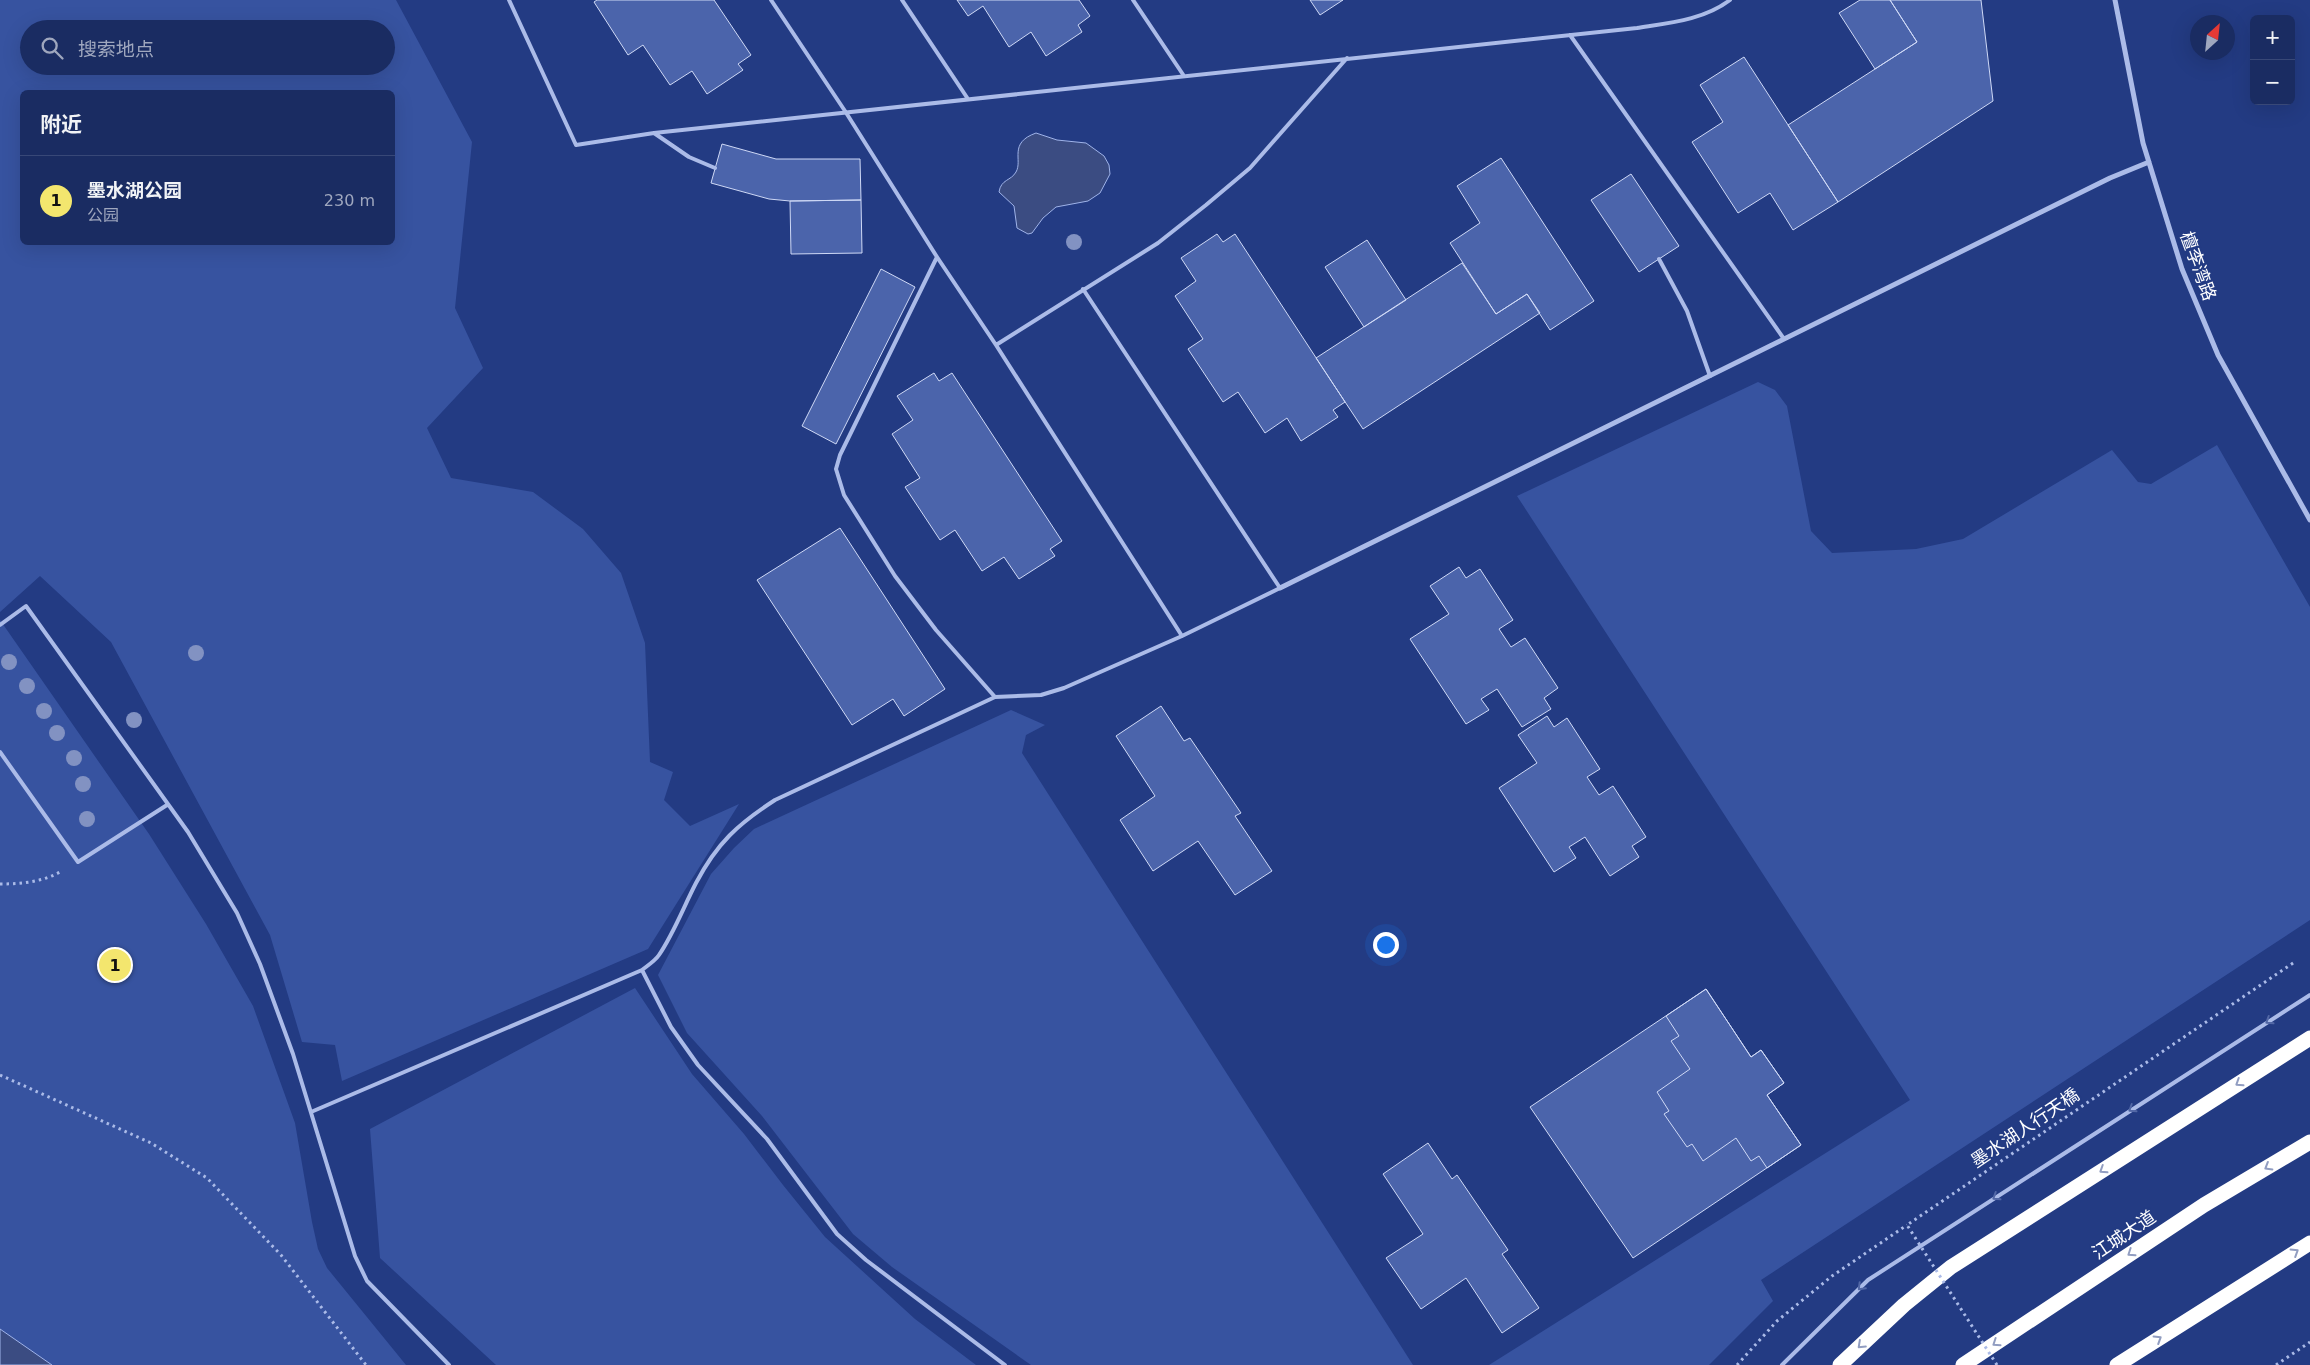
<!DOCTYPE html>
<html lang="zh">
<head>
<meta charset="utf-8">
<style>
  :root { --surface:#1a2c62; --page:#27386b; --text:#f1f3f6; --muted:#9fa7be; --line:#384877; --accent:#f3e66e }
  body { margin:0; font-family:"DejaVu Sans","Noto Sans SC",sans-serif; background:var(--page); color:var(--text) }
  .controls { position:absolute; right:15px; top:15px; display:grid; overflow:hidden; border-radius:8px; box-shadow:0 5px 20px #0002 }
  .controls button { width:45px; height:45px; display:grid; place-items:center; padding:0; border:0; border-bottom:1px solid var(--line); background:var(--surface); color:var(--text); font:25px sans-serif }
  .compass { position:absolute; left:2190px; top:15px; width:45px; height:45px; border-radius:50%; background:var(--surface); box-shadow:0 5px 20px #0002; rotate:27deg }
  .you { position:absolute; left:1385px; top:944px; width:18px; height:18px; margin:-12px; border:4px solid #fff; border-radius:50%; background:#1a73e8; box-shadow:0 0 0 8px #1a73e833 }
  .badge { display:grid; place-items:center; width:32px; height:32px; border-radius:50%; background:var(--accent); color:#111; font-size:16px; font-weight:700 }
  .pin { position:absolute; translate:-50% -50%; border:2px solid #fff; box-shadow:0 1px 5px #0006 }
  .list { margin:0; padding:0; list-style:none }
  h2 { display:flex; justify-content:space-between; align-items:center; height:65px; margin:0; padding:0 20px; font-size:21px }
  h2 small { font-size:16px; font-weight:400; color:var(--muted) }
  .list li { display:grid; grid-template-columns:32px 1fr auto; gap:15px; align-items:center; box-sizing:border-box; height:90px; padding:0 20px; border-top:1px solid var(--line) }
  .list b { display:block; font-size:19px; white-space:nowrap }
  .list p { margin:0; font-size:16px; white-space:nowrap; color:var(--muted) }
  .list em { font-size:16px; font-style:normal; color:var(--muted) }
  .icon { flex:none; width:28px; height:28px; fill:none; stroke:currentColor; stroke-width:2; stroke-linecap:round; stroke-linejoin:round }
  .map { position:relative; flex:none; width:2310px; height:1365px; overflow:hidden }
  .search { position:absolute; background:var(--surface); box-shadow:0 5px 20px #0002; left:20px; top:20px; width:375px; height:55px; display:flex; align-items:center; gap:12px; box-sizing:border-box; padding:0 18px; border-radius:28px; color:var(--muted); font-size:19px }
  .panel { position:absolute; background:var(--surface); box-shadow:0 5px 20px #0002; left:20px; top:90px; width:375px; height:155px; border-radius:8px }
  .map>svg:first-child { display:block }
</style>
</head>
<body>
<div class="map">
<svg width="2310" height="1365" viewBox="0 0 2310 1365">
  <rect width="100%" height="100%" fill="#233b83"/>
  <path fill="#3753a0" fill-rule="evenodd" d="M0,0H396L472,142L455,308L483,368L427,428L451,478L533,492L583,529L621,573L645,643L650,762L673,772L664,800L690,826L739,804L648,949L342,1081L335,1045L302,1042L270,935L111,642L40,576L0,612ZM29,29H386V66H29ZM392,92V242H22V92Z
    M1758,382L1775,390L1787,406L1811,531L1832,553L1916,549L1963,539L2112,450L2138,482L2151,484L2217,445L2310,607V920L1761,1280L1773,1301L1709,1365H1489L1910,1100L1517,496Z
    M0,620L149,834L206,924L253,1006L295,1123L312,1222L318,1249L327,1268L406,1365H0Z
    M1011,710L1045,725L1026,735L1022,753L1413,1365H1031L892,1267L853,1234L762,1116L687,1033L658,975L711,874L734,848L754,829Z
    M635,988L692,1074L744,1134L783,1185L825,1237L915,1319L976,1365H496L380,1258L370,1129Z"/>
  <path fill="#3b4c82" stroke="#9fb3e9" d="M1036,133L1057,140L1086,143L1104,156L1109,165L1110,174L1100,193L1088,201L1056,207L1043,218L1032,233L1028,234L1017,228L1014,206L999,192C1001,179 1011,181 1016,172C1023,160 1008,143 1036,133Z
    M0,1329L52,1365H0Z"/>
  <path fill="#4b64ab" stroke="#cfd9f6" d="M597,0H714L751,55L738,64L743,70L707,94L692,71L670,85L643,45L628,55L594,2Z
    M957,0H1079L1090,16L1078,25L1082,32L1046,56L1031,32L1009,47L983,6L968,16Z
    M1310,0H1343L1320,15Z
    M1860,0H1890L1917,42L1875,69L1839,13Z
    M1890,0H1981L1993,101L1838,202L1788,125L1917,42Z
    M1744,57L1838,202L1793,230L1770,193L1738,213L1692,142L1723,122L1700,85Z
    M722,144L776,159H860L861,200L790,201L769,199L711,183Z
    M1501,158L1594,301L1550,330L1527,294L1496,314L1450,243L1480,223L1457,186Z
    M1631,174L1679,246L1639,272L1591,200Z
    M861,200L862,253L791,254L790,201Z
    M1217,234L1223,242L1235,234L1345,402L1333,410L1338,417L1301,441L1287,418L1265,433L1238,392L1223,402L1188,349L1203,339L1175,296L1196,281L1181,258Z
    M1367,240L1406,300L1364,327L1325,267Z
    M1462,263L1496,314L1527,294L1540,313L1363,429L1316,358Z
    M881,269L915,287L836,444L802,426Z
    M934,373L939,381L952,373L1062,541L1050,549L1055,556L1019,579L1004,557L982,571L955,530L940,540L905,487L920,478L892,434L913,420L897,396Z
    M840,528L945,689L904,716L893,699L852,725L757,580Z
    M1459,567L1466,578L1480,569L1513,620L1499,629L1511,647L1525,638L1558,688L1544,698L1551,709L1522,727L1497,689L1481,699L1489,710L1466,724L1410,639L1449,614L1430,586Z
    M1161,706L1184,741L1190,738L1241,813L1235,816L1272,871L1235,895L1198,841L1153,871L1120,820L1155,796L1116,736Z
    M1547,716L1554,727L1567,718L1600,769L1587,777L1599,795L1613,786L1646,837L1632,846L1639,857L1610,876L1585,837L1569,847L1576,858L1554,872L1499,788L1537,763L1518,735Z
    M1706,989L1751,1057L1761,1050L1784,1083L1767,1095L1801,1145L1633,1258L1530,1107Z
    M1706,989L1751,1057L1761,1050L1784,1083L1767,1095L1801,1145L1767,1168L1759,1156L1751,1161L1736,1138L1703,1161L1692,1144L1687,1147L1664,1114L1669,1111L1657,1092L1690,1069L1671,1041L1679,1036L1666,1016Z
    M1428,1143L1452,1179L1457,1175L1508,1250L1502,1254L1539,1308L1502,1333L1466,1278L1421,1309L1386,1258L1423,1234L1383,1174Z"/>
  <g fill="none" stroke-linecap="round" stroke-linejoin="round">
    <path stroke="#abbbe8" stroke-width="3" stroke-dasharray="2.5 4" stroke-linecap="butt" d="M0,884C21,884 42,882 60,872
      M0,1075L151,1143L207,1178L281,1255L366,1365
      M1737,1365L1777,1321L1832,1276L1907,1225
      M2276,1365L2310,1342"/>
    <path stroke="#abbbe8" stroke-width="4" d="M509,0L576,145L654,133L1637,28C1669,23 1704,20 1730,0
      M771,0L845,111L937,257L996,345L1182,636
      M902,0L968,99
      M1133,0L1184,76
      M1570,35L1784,339
      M654,133L689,157L715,168
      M937,257L840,455L836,469L844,495L895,576L936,630L995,697L1041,695L1064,688L1182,636L1280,588L1083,289
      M1659,259L1687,311L1710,376
      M996,345L1158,243L1206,205L1250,168L1347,58
      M0,625L26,606L188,832L237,913L260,964L293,1054L355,1256L367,1281L449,1365
      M0,752L78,862L167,805
      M642,970L671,1027L698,1065L767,1139L837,1234L866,1260L1005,1365
      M311,1112L642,970C647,966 655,961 659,955C674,933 684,906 696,883C717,843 738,824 775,800L995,697
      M1782,1365L1868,1280L2310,995"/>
    <path stroke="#abbbe8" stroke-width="5" d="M2115,0L2143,143L2182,269L2218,355L2310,520
      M1280,588L2110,178L2149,162"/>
    <path stroke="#fff" stroke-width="15" d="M1840,1365L1904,1305L1951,1267L2310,1038
      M1963,1365L2204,1205L2310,1142
      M2117,1365L2310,1243"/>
    <path stroke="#abbbe8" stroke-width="3" stroke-dasharray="2.5 4" stroke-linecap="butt" d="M1997,1365L1907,1225L2296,961"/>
  </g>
  <g fill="#8292c2">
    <circle cx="1074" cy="242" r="8"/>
    <circle cx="196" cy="653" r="8"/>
    <circle cx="9" cy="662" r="8"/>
    <circle cx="27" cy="686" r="8"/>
    <circle cx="44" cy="711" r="8"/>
    <circle cx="134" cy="720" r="8"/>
    <circle cx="57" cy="733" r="8"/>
    <circle cx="74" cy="758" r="8"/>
    <circle cx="83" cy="784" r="8"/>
    <circle cx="87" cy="819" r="8"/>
  </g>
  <defs><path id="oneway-chevron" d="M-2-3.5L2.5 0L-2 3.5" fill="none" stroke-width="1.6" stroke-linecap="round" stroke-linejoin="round" transform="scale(1.25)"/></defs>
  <g stroke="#5368a6">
    <use href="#oneway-chevron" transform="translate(2269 1021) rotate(147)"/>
    <use href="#oneway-chevron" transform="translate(2132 1109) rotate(147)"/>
    <use href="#oneway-chevron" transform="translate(1996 1197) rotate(147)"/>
    <use href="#oneway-chevron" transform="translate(1861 1287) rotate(135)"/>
  </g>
  <g stroke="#919dc1">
    <use href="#oneway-chevron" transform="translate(2239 1083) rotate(147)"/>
    <use href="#oneway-chevron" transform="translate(2268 1167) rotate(149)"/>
    <use href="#oneway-chevron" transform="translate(2103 1170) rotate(147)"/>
    <use href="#oneway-chevron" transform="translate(2295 1252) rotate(-32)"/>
    <use href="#oneway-chevron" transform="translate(2131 1253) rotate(146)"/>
    <use href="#oneway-chevron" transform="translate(2158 1339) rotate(-32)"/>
    <use href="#oneway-chevron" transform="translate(1996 1343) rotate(146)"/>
    <use href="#oneway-chevron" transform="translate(1861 1345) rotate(137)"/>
  </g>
  <g text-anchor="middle" stroke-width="4" stroke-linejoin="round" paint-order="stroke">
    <g font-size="18" fill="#fff" stroke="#233b83">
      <text transform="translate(2198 266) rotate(70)" y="6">檀李湾路</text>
      <text transform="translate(2025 1128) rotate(-34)" y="6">墨水湖人行天橋</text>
      <text transform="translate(2124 1235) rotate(-34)" y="6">江城大道</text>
    </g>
  </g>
</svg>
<div class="controls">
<button>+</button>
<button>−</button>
</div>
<svg class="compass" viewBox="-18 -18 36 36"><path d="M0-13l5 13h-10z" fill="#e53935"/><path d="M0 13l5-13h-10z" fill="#9fa7be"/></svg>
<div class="you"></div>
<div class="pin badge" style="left:115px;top:965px">1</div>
<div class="search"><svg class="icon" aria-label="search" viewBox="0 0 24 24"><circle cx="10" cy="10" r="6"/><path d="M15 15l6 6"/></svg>搜索地点</div>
<section class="panel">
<h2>附近<small></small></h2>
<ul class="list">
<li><span class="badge">1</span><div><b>墨水湖公园</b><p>公园</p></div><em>230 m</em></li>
</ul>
</section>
</div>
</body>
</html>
